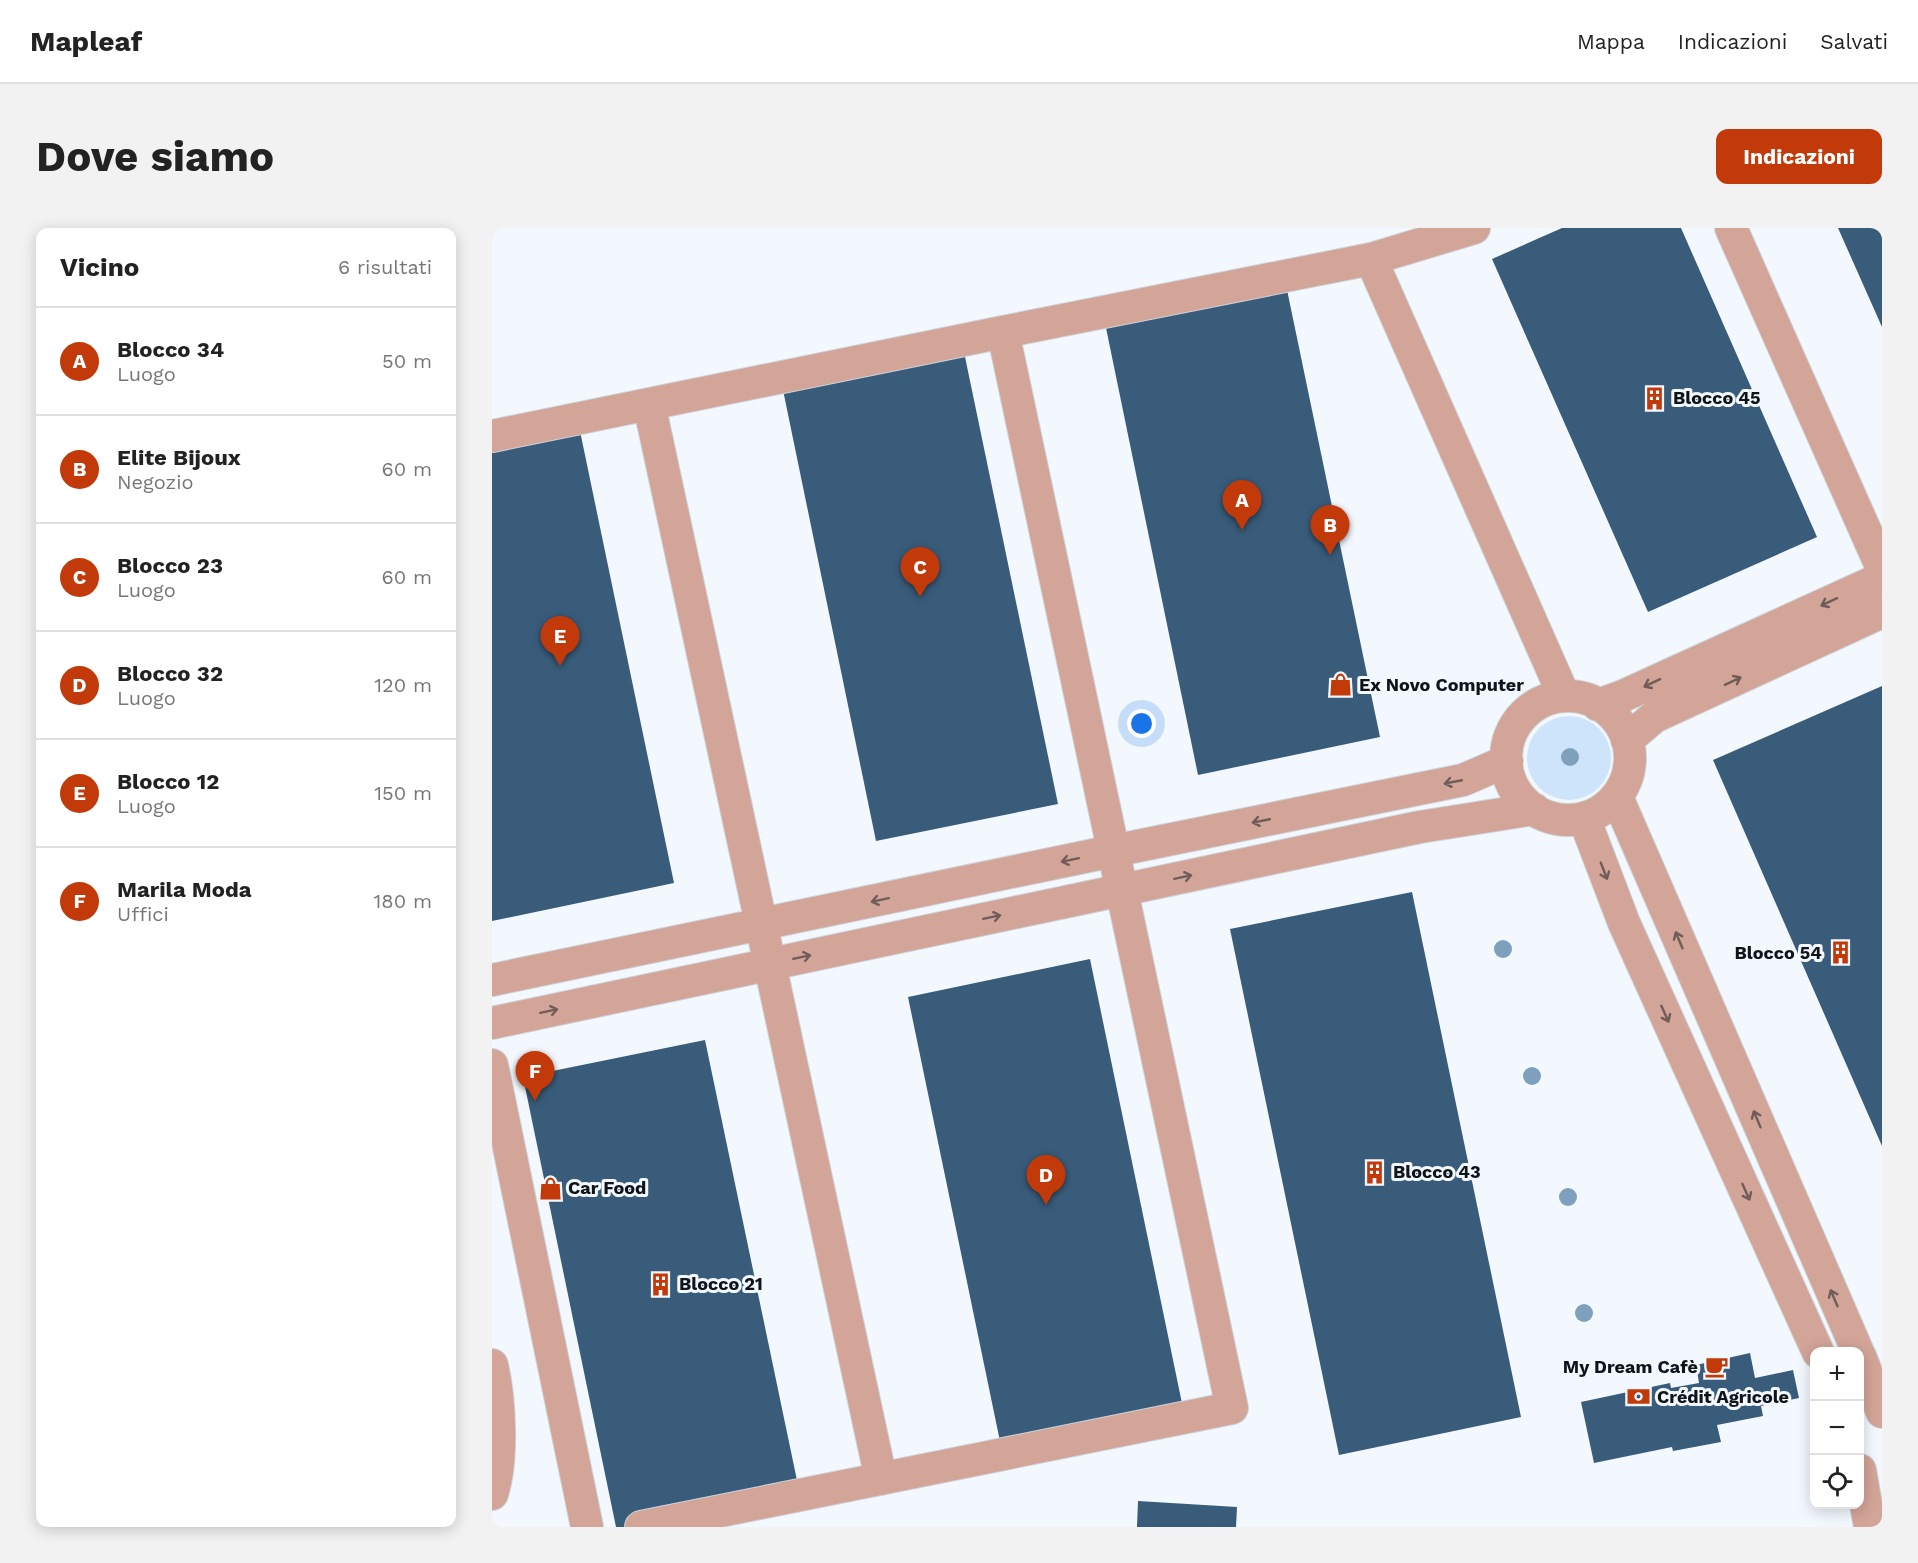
<!DOCTYPE html>
<html lang="it">
<head>
<meta charset="utf-8">
<style>
  :root { --surface:#fff; --page:#f2f2f2; --text:#222; --muted:#767676; --line:#e0e0e0; --accent:#c23a09 }
  body { margin:0; font-family:"Work Sans",sans-serif; background:var(--page); color:var(--text) }
  .controls { position:absolute; right:18px; bottom:18px; display:grid; overflow:hidden; border-radius:12px; box-shadow:0 3px 15px #0003 }
  .controls button { width:54px; height:54px; display:grid; place-items:center; padding:0; border:0; border-bottom:2px solid var(--line); background:var(--surface); color:var(--text); font:30px sans-serif }
  .you { position:absolute; left:650px; top:496px; width:21px; height:21px; margin:-15px; border:4px solid #fff; border-radius:50%; background:#1a73e8; box-shadow:0 0 0 9px #1a73e833 }
  .badge { display:grid; place-items:center; width:39px; height:39px; border-radius:50%; background:var(--accent); color:#fff; font-size:20px; font-weight:700 }
  .pin { position:absolute; translate:-50% -50px; filter:drop-shadow(0 2px 3px #0008) }
  .pin::after { content:''; position:absolute; top:32px; width:21px; height:18px; background:inherit; clip-path:polygon(0 0,100% 0,50% 100%) }
  .list { margin:0; padding:0; list-style:none }
  h2 { display:flex; justify-content:space-between; align-items:center; height:78px; margin:0; padding:0 24px; font-size:26px }
  h2 small { font-size:20px; font-weight:400; color:var(--muted) }
  .list li { display:grid; grid-template-columns:39px 1fr auto; gap:18px; align-items:center; box-sizing:border-box; height:108px; padding:0 24px; border-top:2px solid var(--line) }
  .list b { display:block; font-size:22px; white-space:nowrap }
  .list p { margin:0; font-size:20px; white-space:nowrap; color:var(--muted) }
  .list em { font-size:20px; font-style:normal; color:var(--muted) }
  .icon { flex:none; width:33px; height:33px; fill:none; stroke:currentColor; stroke-width:2; stroke-linecap:round; stroke-linejoin:round }
  .map { position:relative; flex:none; width:1390px; height:1299px; overflow:hidden; border-radius:12px }
  header { display:flex; align-items:center; gap:36px; box-sizing:border-box; height:84px; padding:0 30px; background:var(--surface); border-bottom:2px solid var(--line) }
  header strong { font-size:28px }
  nav { display:flex; gap:33px; margin-inline-start:auto; font-size:21px }
  .intro { display:flex; align-items:center; justify-content:space-between; box-sizing:border-box; height:144px; padding:0 36px }
  h1 { margin:0; font-size:42px }
  .button { padding:15px 27px; border-radius:12px; background:var(--accent); color:#fff; font-size:21px; font-weight:700 }
  main { display:flex; gap:36px; padding:0 36px }
  aside { flex:1; background:var(--surface); border-radius:12px; box-shadow:0 3px 15px #0003 }
  .map>svg:first-child { display:block }
</style>
</head>
<body>
<header>
<strong>Mapleaf</strong>
<nav><a>Mappa</a><a>Indicazioni</a><a>Salvati</a></nav>
</header>
<div class="intro"><h1>Dove siamo</h1><a class="button">Indicazioni</a></div>
<main>
<aside>
<h2>Vicino<small>6 risultati</small></h2>
<ul class="list">
<li><span class="badge">A</span><div><b>Blocco 34</b><p>Luogo</p></div><em>50 m</em></li>
<li><span class="badge">B</span><div><b>Elite Bijoux</b><p>Negozio</p></div><em>60 m</em></li>
<li><span class="badge">C</span><div><b>Blocco 23</b><p>Luogo</p></div><em>60 m</em></li>
<li><span class="badge">D</span><div><b>Blocco 32</b><p>Luogo</p></div><em>120 m</em></li>
<li><span class="badge">E</span><div><b>Blocco 12</b><p>Luogo</p></div><em>150 m</em></li>
<li><span class="badge">F</span><div><b>Marila Moda</b><p>Uffici</p></div><em>180 m</em></li>
</ul>
</aside>
<div class="map">
<svg width="1390" height="1299" viewBox="0 0 1390 1299">
  <rect width="100%" height="100%" fill="#f2f8fe"/>
  <path fill="#cee4fa" d="M1035 530a42 42 0 1 1 84 0a42 42 0 1 1-84 0Z"/>
  <path fill="#395c7b" d="M1070,0H1189L1325,309L1156,384L1000,31Z
    M1346,0H1390V99Z
    M794,57L888,509L706,547L613,95Z
    M472,124L566,576L384,613L291,162Z
    M88,203L182,655L0,693V221Z
    M1390,458V918L1221,532Z
    M920,664L1029,1189L847,1227L738,701Z
    M598,731L692,1185L510,1223L416,769Z
    M213,812L307,1262L133,1299H124L31,849Z
    M1258,1125L1263,1150L1301,1142L1307,1170L1269,1178L1271,1188L1225,1197L1229,1214L1181,1223L1180,1219L1102,1235L1089,1174L1178,1155L1179,1160L1207,1155L1204,1137Z
    M646,1273L745,1279L744,1299H645Z"/>
  <g fill="none" stroke-linecap="round" stroke-linejoin="round">
    <defs>
      <path id="minor" d="M1239,0L1390,340
        M879,31L1072,468
        M157,176L389,1251
        M0,208L511,104L879,31L982,0
        M1014 530a62 62 0 1 1 124 0a62 62 0 1 1-124 0Z
        M1106,477L1131,468L1390,350
        M1135,512L1162,489L1390,384
        M1125,569L1366,1124
        M1092,590L1132,695L1326,1124
        M0,752L621,623L971,552L1015,533
        M0,795L928,599L1042,581
        M0,837L95,1299
        M1368,1128L1390,1184
        M0,1137C8,1172 11,1232 0,1266
        M1368,1242L1378,1299
        M149,1299L740,1180L511,104"/>
    </defs>
    <use href="#minor" stroke="#ced4d9" stroke-width="34"/>
    <use href="#minor" stroke="#d2a598" stroke-width="32"/>
  </g>
  <g fill="#7ea0bc">
    <circle cx="1078" cy="529" r="9"/>
    <circle cx="1011" cy="721" r="9"/>
    <circle cx="1040" cy="848" r="9"/>
    <circle cx="1076" cy="969" r="9"/>
    <circle cx="1092" cy="1085" r="9"/>
  </g>
  <defs><path id="oneway-shaft" d="M-6 0H5M1.5-3L5.5 0L1.5 3" fill="none" stroke-width="1.6" stroke-linecap="round" stroke-linejoin="round" transform="scale(1.5)"/></defs>
  <g stroke="#705c58">
    <use href="#oneway-shaft" transform="translate(1337 374) rotate(155)"/>
    <use href="#oneway-shaft" transform="translate(1241 453) rotate(-25)"/>
    <use href="#oneway-shaft" transform="translate(1160 455) rotate(155)"/>
    <use href="#oneway-shaft" transform="translate(961 554) rotate(169)"/>
    <use href="#oneway-shaft" transform="translate(769 593) rotate(169)"/>
    <use href="#oneway-shaft" transform="translate(578 632) rotate(168)"/>
    <use href="#oneway-shaft" transform="translate(1112 643) rotate(69)"/>
    <use href="#oneway-shaft" transform="translate(691 649) rotate(-12)"/>
    <use href="#oneway-shaft" transform="translate(388 672) rotate(168)"/>
    <use href="#oneway-shaft" transform="translate(500 689) rotate(-12)"/>
    <use href="#oneway-shaft" transform="translate(1187 712) rotate(-113)"/>
    <use href="#oneway-shaft" transform="translate(310 729) rotate(-12)"/>
    <use href="#oneway-shaft" transform="translate(57 783) rotate(-12)"/>
    <use href="#oneway-shaft" transform="translate(1173 786) rotate(66)"/>
    <use href="#oneway-shaft" transform="translate(1265 891) rotate(-113)"/>
    <use href="#oneway-shaft" transform="translate(1254 964) rotate(66)"/>
    <use href="#oneway-shaft" transform="translate(1342 1070) rotate(-113)"/>
  </g>
  <defs>
    <symbol id="building-bare" viewBox="-9 -9 18 18"><path d="M-4-6H4V6H1V3H-1V6H-4ZM-2.5-4.3h1.7v1.8h-1.7ZM.8-4.3h1.7v1.8H.8ZM-2.5-1h1.7V.8h-1.7ZM.8-1h1.7V.8H.8Z" fill="#c23a09" stroke="#f2f8fe" stroke-width="2.5" paint-order="stroke"/></symbol>
    <symbol id="shop-bare" viewBox="-9 -9 18 18"><path d="M-5-2.5h2.3a2.7 3.5 0 0 1 5.4 0H5L5.5 6h-11ZM-1.5-2.5h3a1.5 2.3 0 0 0-3 0Z" fill="#c23a09" stroke="#f2f8fe" stroke-width="2.5" paint-order="stroke"/></symbol>
    <symbol id="cafe-bare" viewBox="-9 -9 18 18"><path d="M-5.5-4.5H6V0H3Q3 3.5 0 3.5H-2.5Q-5.5 3.5-5.5 0ZM3-3.2v2h1.7v-2ZM-6 4.5H4V6H-6Z" fill="#c23a09" stroke="#f2f8fe" stroke-width="2.5" paint-order="stroke"/></symbol>
    <symbol id="bank-bare" viewBox="-9 -9 18 18"><path d="M-6-4H6V4H-6ZM0-2.3a2.3 2.3 0 1 0 0 4.6a2.3 2.3 0 1 0 0-4.6Z" fill="#c23a09" stroke="#f2f8fe" stroke-width="2.5" paint-order="stroke"/></symbol>
  </defs>
  <g fill-rule="evenodd">
    <use href="#building-bare" x="1146" y="154" width="33" height="33"/>
    <use href="#shop-bare" x="832" y="440" width="33" height="33"/>
    <use href="#building-bare" x="1332" y="708" width="33" height="33"/>
    <use href="#building-bare" x="866" y="928" width="33" height="33"/>
    <use href="#shop-bare" x="42" y="944" width="33" height="33"/>
    <use href="#building-bare" x="152" y="1040" width="33" height="33"/>
    <use href="#cafe-bare" x="1208" y="1122" width="33" height="33"/>
    <use href="#bank-bare" x="1130" y="1152" width="33" height="33"/>
  </g>
  <g text-anchor="middle" stroke-width="6" stroke-linejoin="round" paint-order="stroke">
    <g font-size="18" font-weight="bold" fill="#0f1419" stroke="#f2f8fe" text-anchor="start">
      <text x="1181" y="176">Blocco 45</text>
      <text x="867" y="463">Ex Novo Computer</text>
      <text x="1330" y="731" text-anchor="end">Blocco 54</text>
      <text x="901" y="950">Blocco 43</text>
      <text x="76" y="966">Car Food</text>
      <text x="187" y="1062">Blocco 21</text>
      <text x="1206" y="1145" text-anchor="end">My Dream Cafè</text>
      <text x="1165" y="1175">Crédit Agricole</text>
    </g>
  </g>
</svg>
<div class="controls">
<button>+</button>
<button>−</button>
<button><svg class="icon" aria-label="locate" viewBox="0 0 24 24"><circle cx="12" cy="12" r="6"/><path d="M12 2v4M12 18v4M2 12h4M18 12h4"/></svg></button>
</div>
<div class="you"></div>
<div class="pin badge" style="left:750px;top:302px">A</div>
<div class="pin badge" style="left:838px;top:327px">B</div>
<div class="pin badge" style="left:428px;top:369px">C</div>
<div class="pin badge" style="left:554px;top:977px">D</div>
<div class="pin badge" style="left:68px;top:438px">E</div>
<div class="pin badge" style="left:43px;top:873px">F</div>
</div>
</main>
</body>
</html>
